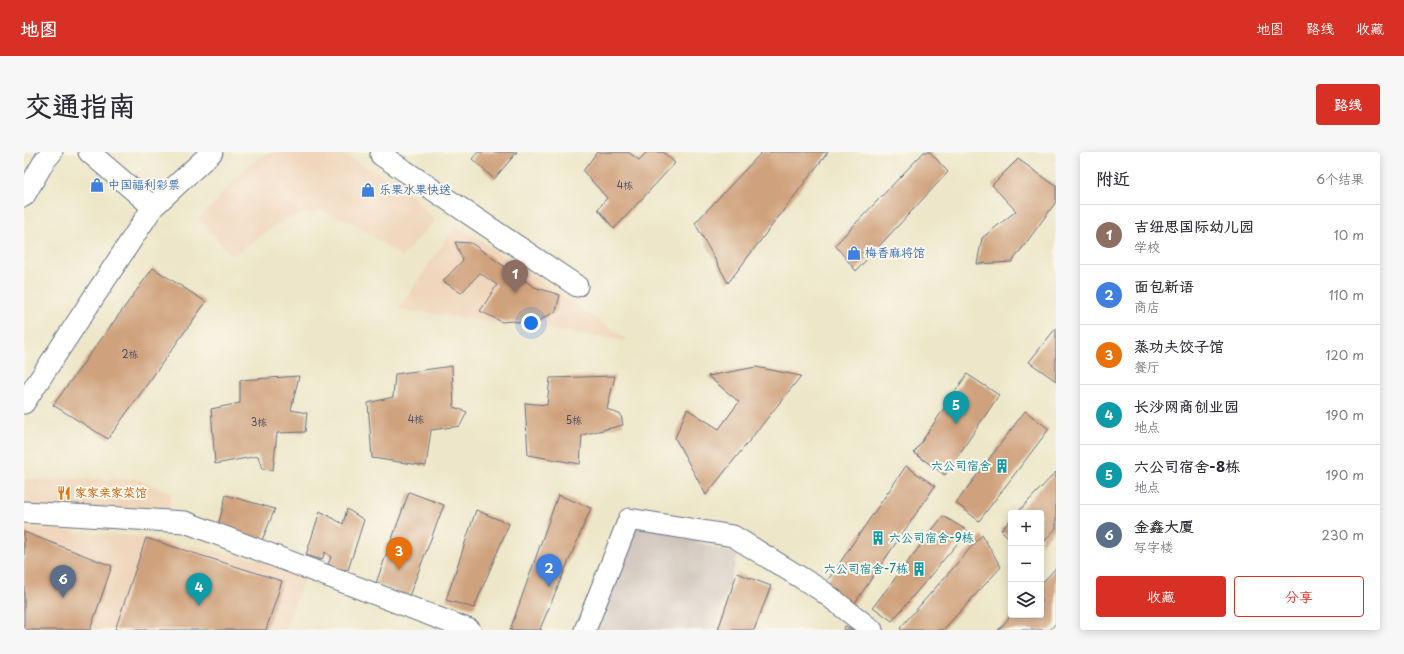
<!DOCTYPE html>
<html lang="zh">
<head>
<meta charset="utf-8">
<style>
  :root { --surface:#fff; --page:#f7f7f7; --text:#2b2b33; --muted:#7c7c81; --line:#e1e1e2; --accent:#d93025 }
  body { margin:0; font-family:"Playpen Sans","LXGW WenKai TC",sans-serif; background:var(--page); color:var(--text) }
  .controls { position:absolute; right:12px; bottom:12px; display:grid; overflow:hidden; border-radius:4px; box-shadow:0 2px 10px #0003 }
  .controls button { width:36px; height:36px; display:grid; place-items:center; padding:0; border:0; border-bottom:1px solid var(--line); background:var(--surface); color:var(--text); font:20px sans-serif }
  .you { position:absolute; left:507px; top:171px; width:14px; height:14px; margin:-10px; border:3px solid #fff; border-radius:50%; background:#1a73e8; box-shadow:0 0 0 6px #1a73e833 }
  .badge { display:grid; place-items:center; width:26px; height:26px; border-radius:50%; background:var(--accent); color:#fff; font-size:13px; font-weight:700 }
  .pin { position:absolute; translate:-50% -33px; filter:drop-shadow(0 1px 2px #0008) }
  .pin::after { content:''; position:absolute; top:21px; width:14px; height:12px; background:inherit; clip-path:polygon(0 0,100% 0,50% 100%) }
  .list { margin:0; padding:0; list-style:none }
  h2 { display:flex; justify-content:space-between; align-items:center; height:52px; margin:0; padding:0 16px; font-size:17px }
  h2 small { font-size:13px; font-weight:400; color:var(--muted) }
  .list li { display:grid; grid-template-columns:26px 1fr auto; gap:12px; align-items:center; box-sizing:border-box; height:60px; padding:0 16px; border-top:1px solid var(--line) }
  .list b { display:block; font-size:15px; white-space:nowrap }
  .list p { margin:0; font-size:13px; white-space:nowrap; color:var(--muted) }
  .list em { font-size:13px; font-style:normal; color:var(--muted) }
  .actions { display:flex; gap:8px; padding:12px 16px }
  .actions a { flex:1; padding:9px 0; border:1px solid var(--accent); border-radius:4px; text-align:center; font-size:14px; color:var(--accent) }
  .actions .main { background:var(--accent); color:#fff }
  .icon { flex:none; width:22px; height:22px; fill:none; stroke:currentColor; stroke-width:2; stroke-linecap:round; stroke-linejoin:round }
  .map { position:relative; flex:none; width:1032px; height:478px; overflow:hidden; border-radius:4px }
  header { display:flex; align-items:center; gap:24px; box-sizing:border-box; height:56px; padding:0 20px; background:var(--accent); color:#fff }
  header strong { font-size:19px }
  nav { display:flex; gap:22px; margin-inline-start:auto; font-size:14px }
  .intro { display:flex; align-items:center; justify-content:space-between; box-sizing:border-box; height:96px; padding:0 24px }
  h1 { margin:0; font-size:28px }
  .button { padding:10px 18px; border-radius:4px; background:var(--accent); color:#fff; font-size:14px; font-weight:700 }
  main { display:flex; gap:24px; padding:0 24px }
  aside { flex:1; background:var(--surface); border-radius:4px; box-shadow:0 2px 10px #0003 }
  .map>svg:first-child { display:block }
</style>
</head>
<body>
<header>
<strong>地图</strong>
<nav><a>地图</a><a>路线</a><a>收藏</a></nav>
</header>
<div class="intro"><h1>交通指南</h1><a class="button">路线</a></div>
<main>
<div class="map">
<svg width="1032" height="478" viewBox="0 0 1032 478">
  <rect width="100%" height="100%" fill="#fbf7ec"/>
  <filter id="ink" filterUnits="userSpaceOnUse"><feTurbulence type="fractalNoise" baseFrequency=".025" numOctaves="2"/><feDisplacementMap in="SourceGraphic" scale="8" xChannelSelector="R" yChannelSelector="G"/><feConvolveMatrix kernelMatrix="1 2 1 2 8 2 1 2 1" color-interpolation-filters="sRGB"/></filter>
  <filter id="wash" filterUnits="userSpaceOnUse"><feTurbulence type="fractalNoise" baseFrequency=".012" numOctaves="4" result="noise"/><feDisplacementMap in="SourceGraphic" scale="16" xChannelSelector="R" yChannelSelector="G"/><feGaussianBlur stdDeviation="0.9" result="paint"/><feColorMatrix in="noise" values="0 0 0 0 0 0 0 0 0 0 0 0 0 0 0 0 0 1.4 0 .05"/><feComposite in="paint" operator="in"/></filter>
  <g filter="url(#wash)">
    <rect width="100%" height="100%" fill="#ede6c8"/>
    <path fill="#f0d6bc" d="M248,0H314L346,17L388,43L411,68L378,105L330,71L296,59L261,67L208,104L175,67L224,13Z
      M432,73L605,189L375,157Z
      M0,327H114L147,341L145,366L1,354Z
      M0,375L123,386L284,417L261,478H0Z"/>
    <path fill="#cec2b9" d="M605,367L714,403L691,478H564Z"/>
    <g id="blocks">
      <path fill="#cfa17b" d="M454,0H493L470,27L448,7Z
        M573,0H604L615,8L623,0H639L651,11L590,77L574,57L583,46L559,19Z
        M738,0H804L704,131L671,71Z
        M900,0H906L924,20L832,119L811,93Z
        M994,7L1032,34V50L988,110L953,112L958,86L992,59L968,33Z
        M431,90L447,91L510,135L536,143L532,159L508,173L488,169L478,170L456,159L473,133L456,121L437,141L419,129L439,108Z
        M129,116L182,150L84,287L29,253Z
        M1032,176V229L1005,210Z
        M428,214L430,255L443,260L436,274L407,278L402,314L348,306L344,251L369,245L371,222Z
        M732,215L777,224L682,343L651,286L663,257L695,277L715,250L684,224Z
        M943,222L975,243L921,323L890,301Z
        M275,224L267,258L283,261L281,280L253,281L249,318L238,317L234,304L191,312L187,257L216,251V228Z
        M591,224L583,257L597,263L599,273L558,283L556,312L504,303L501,251L523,253L526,226Z
        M1001,259L1025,277L955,369L932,351Z
        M882,314L911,334L826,458L797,438Z
        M1032,320V376L1017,393V361H993Z
        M385,340L420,353L385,444L352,431Z
        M202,343L251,357L236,393L193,378Z
        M534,343L567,356L516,477L518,478H486Z
        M323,357L340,368L324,418L303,415L307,405L301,400L298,408L282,403L296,359L319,372Z
        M452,358L485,372L450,456L422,448Z
        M919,364L944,379L868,469L849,455Z
        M987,367V388L977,378Z
        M0,380L88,414L66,478H0Z
        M958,383L977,415L919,478H877L876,476Z
        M122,386L258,429L242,478H91Z
        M1032,416V471L1026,478H974L988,463H1017V432Z
        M713,421L747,434L730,478H694Z
        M821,474L830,478H819Z"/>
    </g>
  </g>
  <g filter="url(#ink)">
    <use href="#blocks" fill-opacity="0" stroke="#646f83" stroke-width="1"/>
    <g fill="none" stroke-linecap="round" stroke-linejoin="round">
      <defs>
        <path id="minor" d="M65,0L129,55
          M357,3L553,134
          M0,44L21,8L28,0
          M0,251L129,55L188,0
          M0,360L161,370L446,478
          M561,478L605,367L709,384L797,438L848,478"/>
      </defs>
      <use href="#minor" stroke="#646f83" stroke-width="23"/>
      <use href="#minor" stroke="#fff" stroke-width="21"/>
    </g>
  </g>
  <defs>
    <symbol id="shop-bare" viewBox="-9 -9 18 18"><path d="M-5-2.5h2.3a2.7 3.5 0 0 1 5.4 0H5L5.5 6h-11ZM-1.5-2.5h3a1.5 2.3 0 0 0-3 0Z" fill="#3f7fe0" stroke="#fbf7ec" stroke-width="2.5" paint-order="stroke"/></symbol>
    <symbol id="building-bare" viewBox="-9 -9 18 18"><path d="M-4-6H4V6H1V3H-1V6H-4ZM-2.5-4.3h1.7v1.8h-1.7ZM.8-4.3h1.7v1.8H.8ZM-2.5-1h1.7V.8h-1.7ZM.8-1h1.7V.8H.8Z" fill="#0f9aa8" stroke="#fbf7ec" stroke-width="2.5" paint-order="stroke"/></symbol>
    <symbol id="restaurant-bare" viewBox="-9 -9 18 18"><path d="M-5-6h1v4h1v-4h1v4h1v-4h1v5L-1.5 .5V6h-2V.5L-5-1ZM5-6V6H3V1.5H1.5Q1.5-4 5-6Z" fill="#e8710a" stroke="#fbf7ec" stroke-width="2.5" paint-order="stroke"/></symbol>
  </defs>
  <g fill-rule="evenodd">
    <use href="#shop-bare" x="63" y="23" width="20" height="20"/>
    <use href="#shop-bare" x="334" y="28" width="20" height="20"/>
    <use href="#shop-bare" x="820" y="91" width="20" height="20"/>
    <use href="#building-bare" x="968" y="304" width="20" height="20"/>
    <use href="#restaurant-bare" x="30" y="331" width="20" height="20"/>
    <use href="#building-bare" x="844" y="376" width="20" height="20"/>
    <use href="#building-bare" x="885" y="407" width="20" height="20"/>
  </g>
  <g text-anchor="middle" stroke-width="4" stroke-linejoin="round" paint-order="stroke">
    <g font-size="10" fill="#484c65">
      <text x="601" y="37">4栋</text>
      <text x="106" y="206">2栋</text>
      <text x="392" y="271">4栋</text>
      <text x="550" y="272">5栋</text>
      <text x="235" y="274">3栋</text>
    </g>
    <g font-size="12" fill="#366cbe" stroke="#fbf7ec" text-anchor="start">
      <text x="84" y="37">中国福利彩票</text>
      <text x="355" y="42">乐果水果快送</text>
      <text x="841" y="105">梅香麻将馆</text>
    </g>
    <g font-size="12" fill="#0d838f" stroke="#fbf7ec" text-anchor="end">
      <text x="967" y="318">六公司宿舍</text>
      <text x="865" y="390" text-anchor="start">六公司宿舍-9栋</text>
      <text x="884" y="421">六公司宿舍-7栋</text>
    </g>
    <g font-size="12" fill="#c56008" stroke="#fbf7ec" text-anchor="start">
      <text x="51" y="345">家家亲家菜馆</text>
    </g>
  </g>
</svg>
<div class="controls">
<button>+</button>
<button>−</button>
<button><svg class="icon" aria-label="layers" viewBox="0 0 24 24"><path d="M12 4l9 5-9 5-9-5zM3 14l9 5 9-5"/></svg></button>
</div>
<div class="you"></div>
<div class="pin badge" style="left:491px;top:141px;background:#8d6e63">1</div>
<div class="pin badge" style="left:525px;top:435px;background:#3f7fe0">2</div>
<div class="pin badge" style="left:375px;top:418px;background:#e8710a">3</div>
<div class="pin badge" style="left:175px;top:454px;background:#0f9aa8">4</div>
<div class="pin badge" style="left:932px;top:272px;background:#0f9aa8">5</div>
<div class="pin badge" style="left:39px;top:446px;background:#5c6f8a">6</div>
</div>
<aside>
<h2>附近<small>6个结果</small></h2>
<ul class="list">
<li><span class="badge" style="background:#8d6e63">1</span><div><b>吉纽思国际幼儿园</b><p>学校</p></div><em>10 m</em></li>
<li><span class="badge" style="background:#3f7fe0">2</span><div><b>面包新语</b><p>商店</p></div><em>110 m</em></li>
<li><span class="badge" style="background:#e8710a">3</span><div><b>蒸功夫饺子馆</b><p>餐厅</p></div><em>120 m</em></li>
<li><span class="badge" style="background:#0f9aa8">4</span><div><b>长沙网商创业园</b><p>地点</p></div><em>190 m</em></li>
<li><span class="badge" style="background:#0f9aa8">5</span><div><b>六公司宿舍-8栋</b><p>地点</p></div><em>190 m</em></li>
<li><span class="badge" style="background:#5c6f8a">6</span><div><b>金鑫大厦</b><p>写字楼</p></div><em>230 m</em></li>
</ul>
<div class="actions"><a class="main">收藏</a><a>分享</a></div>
</aside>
</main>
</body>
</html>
